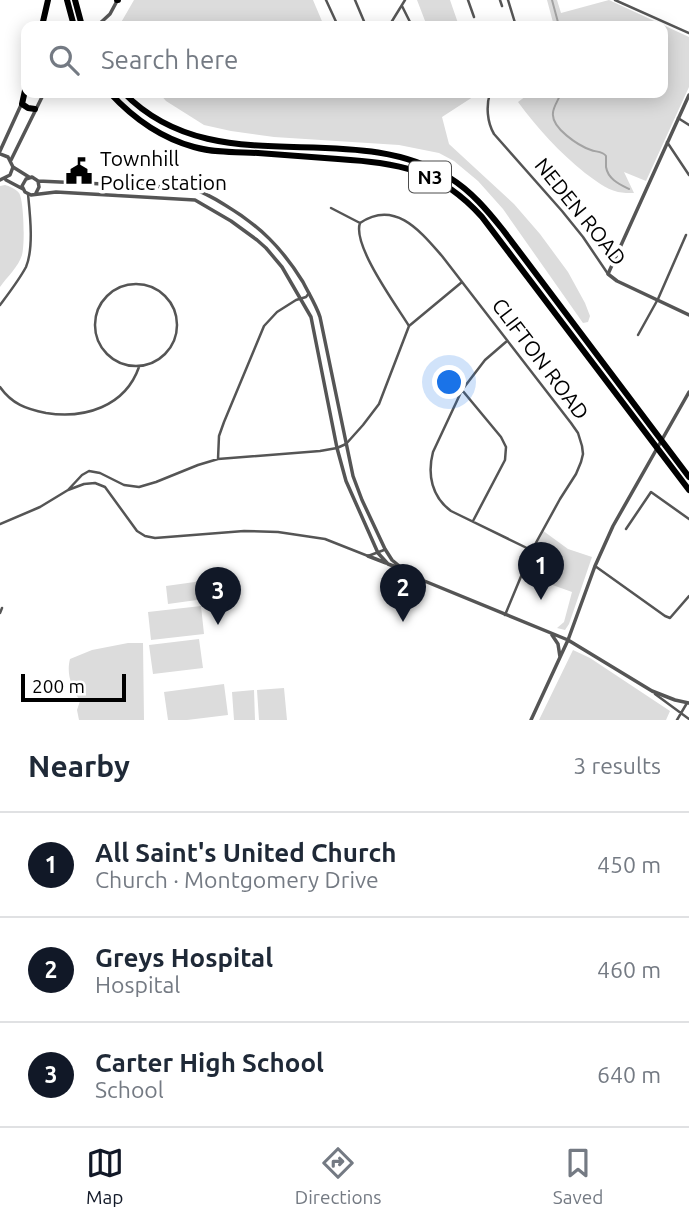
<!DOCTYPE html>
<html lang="en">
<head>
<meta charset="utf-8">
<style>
  :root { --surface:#fff; --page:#f6f6f7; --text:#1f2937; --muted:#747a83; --line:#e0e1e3; --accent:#111827 }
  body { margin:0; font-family:Ubuntu,sans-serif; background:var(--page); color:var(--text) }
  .scale { position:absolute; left:21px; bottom:18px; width:105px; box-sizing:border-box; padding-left:7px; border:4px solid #000; border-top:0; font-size:19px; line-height:24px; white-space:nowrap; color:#000; -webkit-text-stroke:5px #fff; paint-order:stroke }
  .you { position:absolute; left:450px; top:383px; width:24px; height:24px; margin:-18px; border:5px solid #fff; border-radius:50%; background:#1a73e8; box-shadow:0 0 0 10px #1a73e833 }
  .badge { display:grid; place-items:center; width:46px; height:46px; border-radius:50%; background:var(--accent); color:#fff; font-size:23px; font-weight:700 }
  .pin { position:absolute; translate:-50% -58px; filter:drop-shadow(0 2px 4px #0008) }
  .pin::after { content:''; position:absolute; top:37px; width:24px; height:21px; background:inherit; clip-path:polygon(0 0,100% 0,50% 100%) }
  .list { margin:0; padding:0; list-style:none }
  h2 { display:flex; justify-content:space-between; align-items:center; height:91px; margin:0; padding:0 28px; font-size:30px }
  h2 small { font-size:23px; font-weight:400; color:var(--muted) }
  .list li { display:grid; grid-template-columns:46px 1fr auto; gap:21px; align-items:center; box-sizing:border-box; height:105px; padding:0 28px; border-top:2px solid var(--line) }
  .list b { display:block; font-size:26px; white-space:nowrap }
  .list p { margin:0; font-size:23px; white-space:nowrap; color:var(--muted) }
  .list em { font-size:23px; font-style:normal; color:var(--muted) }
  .icon { flex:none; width:38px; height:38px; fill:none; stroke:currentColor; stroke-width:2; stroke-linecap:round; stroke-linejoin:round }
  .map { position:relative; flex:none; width:689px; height:720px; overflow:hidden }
  .search { position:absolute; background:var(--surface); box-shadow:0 4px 18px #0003; left:21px; right:21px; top:21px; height:77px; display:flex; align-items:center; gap:18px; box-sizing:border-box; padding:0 24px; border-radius:14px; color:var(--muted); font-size:26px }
  .sheet { height:406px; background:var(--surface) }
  nav { display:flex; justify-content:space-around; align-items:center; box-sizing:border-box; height:98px; border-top:2px solid var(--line); background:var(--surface); font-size:19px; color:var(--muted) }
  nav a { display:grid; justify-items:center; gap:4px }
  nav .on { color:var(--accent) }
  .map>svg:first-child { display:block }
</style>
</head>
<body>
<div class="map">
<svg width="689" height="720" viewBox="0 0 689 720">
  <rect width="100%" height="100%" fill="#fff"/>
  <path fill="#dcdcdc" d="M134,0H313L324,26H119Z
    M417,0H450L459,26H427Z
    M547,0H557L561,13L609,0L689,37V87L646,181L624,172L634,193C629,193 623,193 618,192C605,189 595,180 585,173C559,152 538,129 518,102L530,93H663V26H554Z
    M159,93H479L442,117L449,144L514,204L540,234L568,272L585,303L590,316L588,322L583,323L503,209L478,181L454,161L439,153L399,145L274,137L231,131L204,125L166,101Z
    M5,185C9,186 16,189 19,193C24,200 25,245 22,255C19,266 7,277 0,287V186Z
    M542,530L568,549L592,557L569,624L565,630L557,628L564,622L572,592L522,574Z
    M202,581L204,599L168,604L166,586Z
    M201,606L204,634L151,640L148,612Z
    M199,639L203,668L153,674L149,645Z
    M128,643H143L144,720H79L77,710L80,701C72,687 66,675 70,659L92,650Z
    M573,650L590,658L670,711L666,720H539Z
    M224,684L228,715L187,720H168L164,692Z
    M284,688L287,720H259L257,690Z
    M254,690L255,720H234L232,692Z"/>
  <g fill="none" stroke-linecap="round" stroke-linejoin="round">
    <path stroke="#a3a3a3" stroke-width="2" d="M552,0L559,26
      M561,93C559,99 553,107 553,113C551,128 579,146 591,150C595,152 603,151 606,156C606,157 606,166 606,167C608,179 619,184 629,189"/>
    <path stroke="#555" stroke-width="2.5" d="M326,0L338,26
      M355,0L366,26
      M468,0L474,17
      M500,0L502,6
      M508,0L516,26
      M615,0L689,33
      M402,6L412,26
      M495,25L496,26
      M389,26L405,0
      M490,93C486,106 487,122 494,134L562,211L583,237L608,274
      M678,118L689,125
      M667,142L689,175
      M331,208L360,223
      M95 325a41 41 0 1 1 82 0a41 41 0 1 1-82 0Z
      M0,305C9,293 19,280 26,267C34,248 30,214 28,194
      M409,326C396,305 352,245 360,223C395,199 421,232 442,256L571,423L578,433L582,446L583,454L581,462L576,474L560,499L532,550L505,615
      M638,335L658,299L686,235
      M507,341L485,360L462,390L433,452C427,475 432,497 451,511L531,550
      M0,387C12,404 26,409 46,413C84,419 125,407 139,367
      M462,390L501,437L506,447L505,460L473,521
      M218,459L219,436L224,422L264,326L277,312L296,300L306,297L309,293
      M68,490L82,475L89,471L100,473L124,485L139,487L156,482L198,465L218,459L320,451L337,448L346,444L363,425L379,404L409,326L462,282
      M0,524L40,507L68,490L84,484L95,483L105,487L137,531L145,536L155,538L244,531L278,532L325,539L368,556L384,550
      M626,529L651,492L689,519
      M595,566L665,616L670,618L689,596
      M0,613L2,608
      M655,694L689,719
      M677,720L687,703"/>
    <path stroke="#555" stroke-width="3.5" d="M97,26L110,14L117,1
      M689,95L608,274L617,281L689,315
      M0,151L21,105
      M0,154L8,157L13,167L10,175L0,180
      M11,160L44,93
      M13,167L29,177
      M6,180L23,189
      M38,181L191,188C203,192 214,198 225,205C260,226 282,248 303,282C309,294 316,305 320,317L353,476L362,500L385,549L392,560L404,570L422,580L568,640L652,691L675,700L689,703
      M36,193L39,187L38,181L32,177L26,179L22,186L25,192L31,195L56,192L195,200L231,221L257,240L266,248L282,267L311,317L337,448L346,481L378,553L388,564L399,568
      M368,556L386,563
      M552,635L558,644L560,657
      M531,720L568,640L595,566L613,526L689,392"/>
    <path stroke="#000" stroke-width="6" d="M67,0L74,26
      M75,0L82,26
      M117,0H118
      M42,26L48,0
      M26,86L22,104L28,108L35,109
      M110,93C133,118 161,138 194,147C215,153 237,152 258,153C285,155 311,157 338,159C398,163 439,169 482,217L689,490
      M124,93C215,186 350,115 450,178C471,191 487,210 503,230L689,477"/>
  </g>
  <defs>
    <symbol id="civic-bare" viewBox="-9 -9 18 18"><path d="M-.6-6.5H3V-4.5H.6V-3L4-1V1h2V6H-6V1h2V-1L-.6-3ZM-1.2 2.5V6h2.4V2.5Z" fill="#000" stroke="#fff" stroke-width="2.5" paint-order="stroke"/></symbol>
  </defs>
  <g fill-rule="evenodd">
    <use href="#civic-bare" x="60" y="152" width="38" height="38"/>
  </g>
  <g text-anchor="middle" stroke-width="7" stroke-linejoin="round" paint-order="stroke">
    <rect fill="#fff" stroke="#4c4c4c" stroke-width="2" x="409" y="161.5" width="42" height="31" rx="5"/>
    <g font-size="19" font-weight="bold" fill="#000">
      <text x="430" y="184">N3</text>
    </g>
    <g font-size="21" fill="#000" stroke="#fff" text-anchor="start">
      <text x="100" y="166">Townhill<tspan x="100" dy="24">Police station</tspan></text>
    </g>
    <g font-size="21" fill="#000" stroke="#fff">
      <text transform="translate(580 212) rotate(51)" y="7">NEDEN ROAD</text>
      <text transform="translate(540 359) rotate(53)" y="7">CLIFTON ROAD</text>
    </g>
  </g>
</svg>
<div class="scale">200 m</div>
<div class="you"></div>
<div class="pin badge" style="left:541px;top:600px">1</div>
<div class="pin badge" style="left:403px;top:622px">2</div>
<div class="pin badge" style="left:218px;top:625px">3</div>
<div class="search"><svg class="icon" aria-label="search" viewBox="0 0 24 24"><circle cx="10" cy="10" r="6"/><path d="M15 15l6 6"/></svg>Search here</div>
</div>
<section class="sheet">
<h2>Nearby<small>3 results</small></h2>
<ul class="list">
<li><span class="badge">1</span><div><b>All Saint's United Church</b><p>Church · Montgomery Drive</p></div><em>450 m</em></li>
<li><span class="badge">2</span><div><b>Greys Hospital</b><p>Hospital</p></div><em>460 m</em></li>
<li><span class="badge">3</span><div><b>Carter High School</b><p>School</p></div><em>640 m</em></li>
</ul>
</section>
<nav>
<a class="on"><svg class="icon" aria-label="map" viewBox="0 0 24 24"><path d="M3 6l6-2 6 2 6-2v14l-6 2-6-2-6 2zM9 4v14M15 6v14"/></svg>Map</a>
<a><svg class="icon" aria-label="directions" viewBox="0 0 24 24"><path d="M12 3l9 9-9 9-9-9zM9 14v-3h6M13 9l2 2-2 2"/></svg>Directions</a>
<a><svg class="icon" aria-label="saved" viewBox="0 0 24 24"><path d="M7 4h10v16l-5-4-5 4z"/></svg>Saved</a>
</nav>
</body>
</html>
